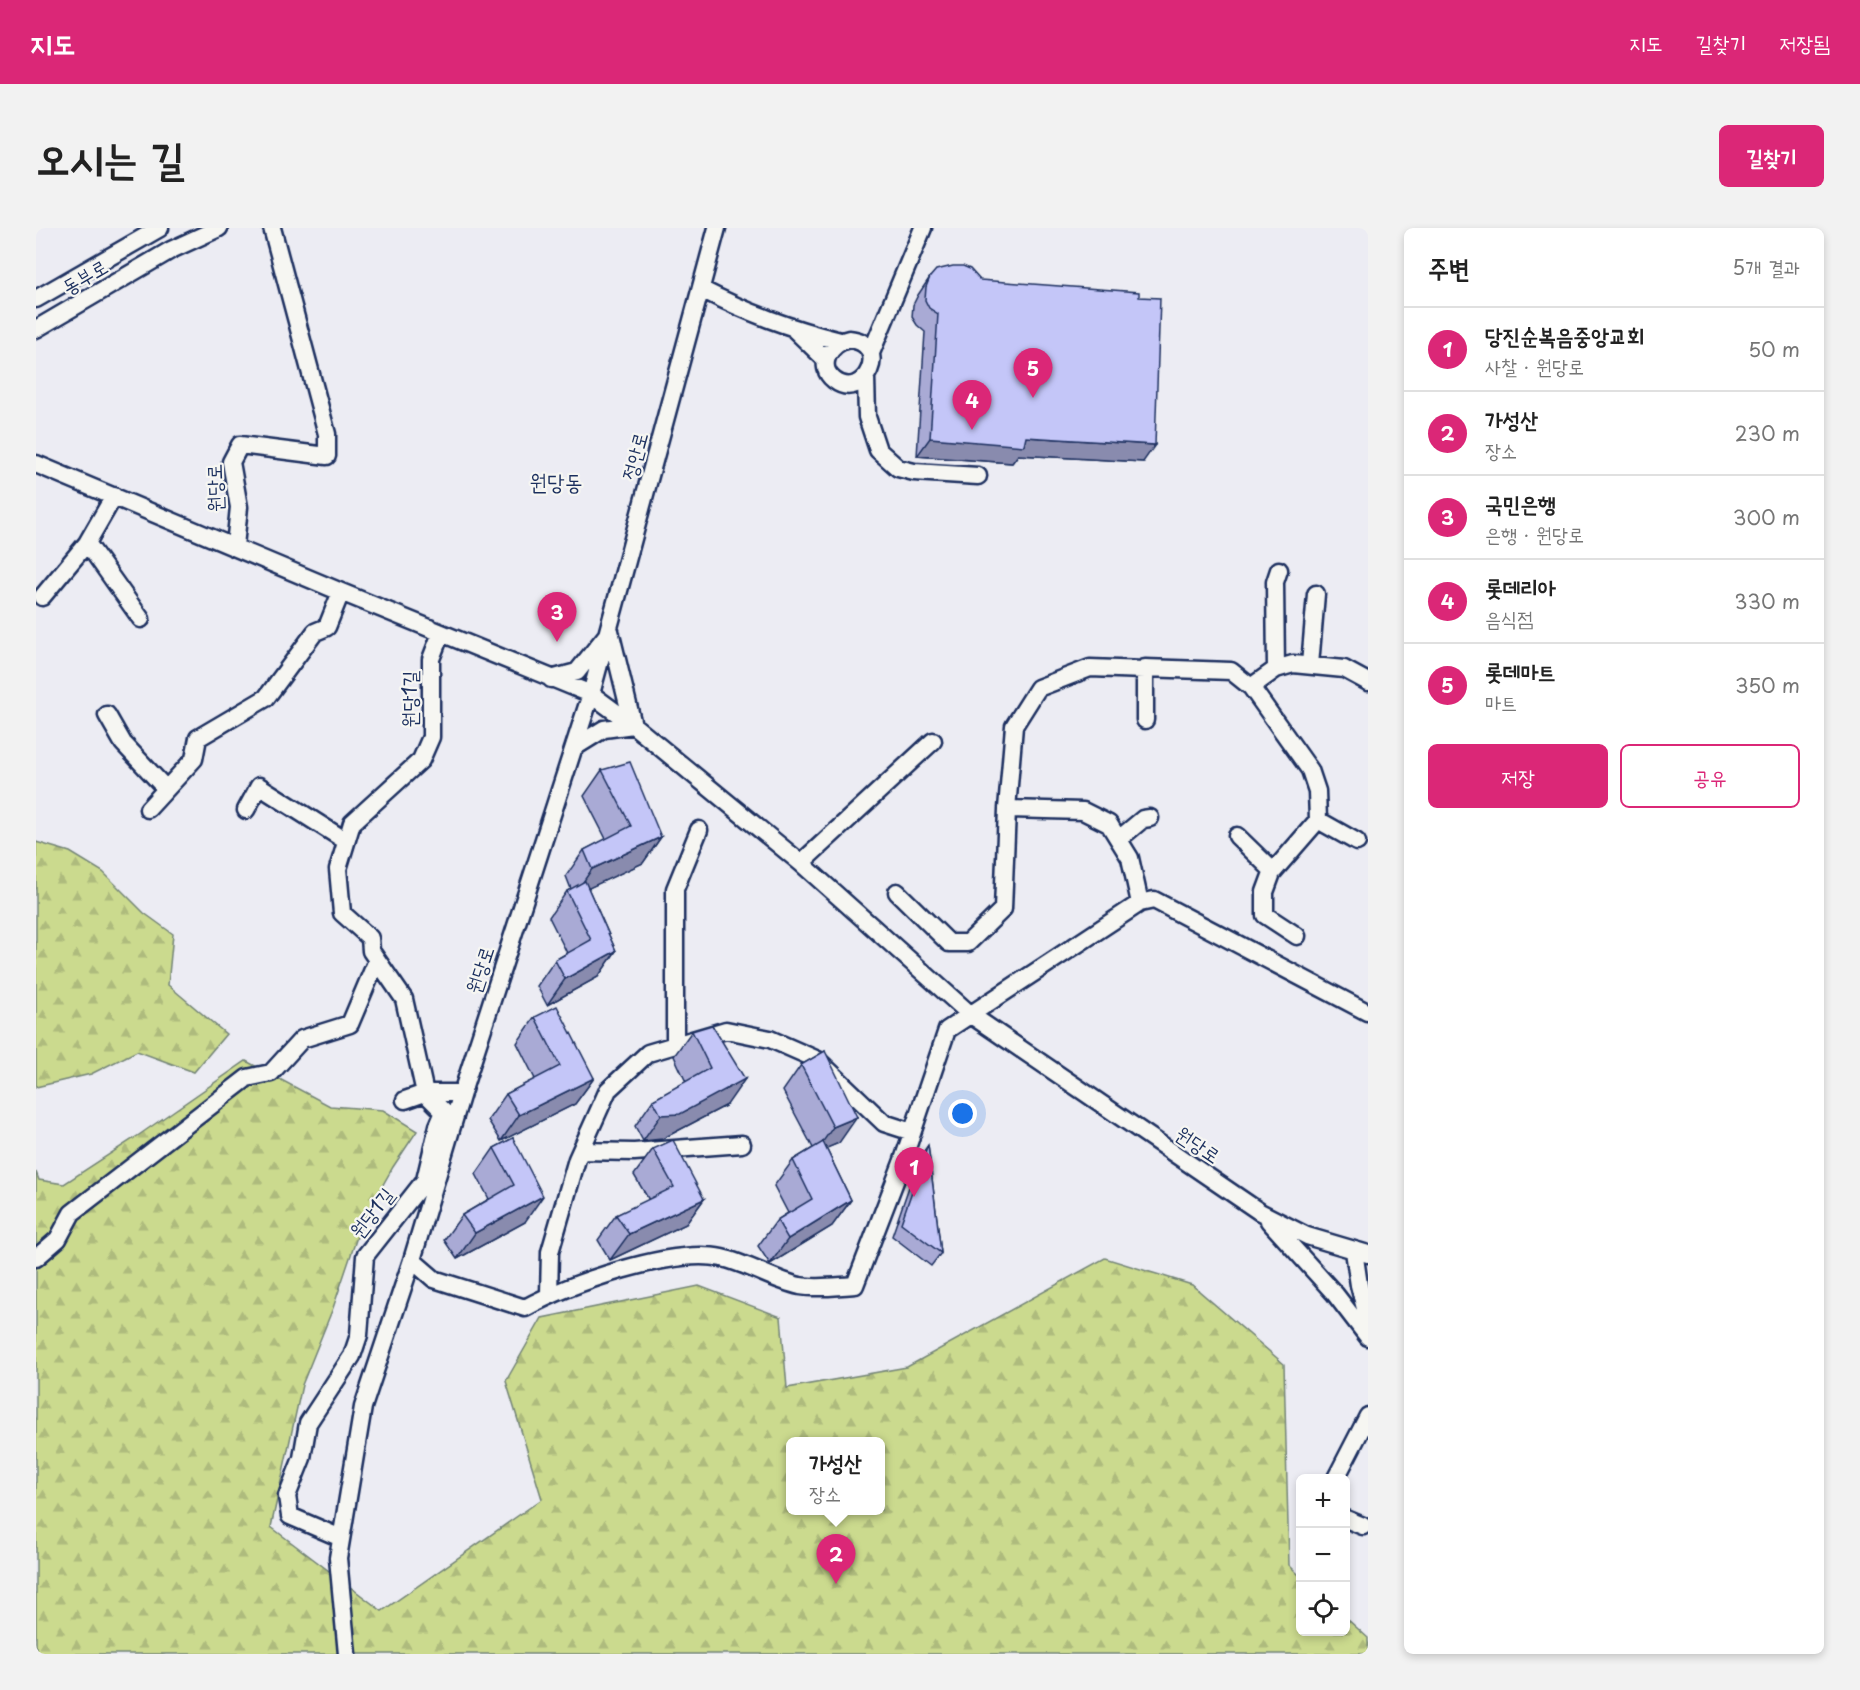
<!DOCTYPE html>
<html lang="ko">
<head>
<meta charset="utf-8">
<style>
  :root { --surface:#fff; --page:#f2f2f2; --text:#222; --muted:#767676; --line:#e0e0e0; --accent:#db2777 }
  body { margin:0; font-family:"Playpen Sans","Poor Story",sans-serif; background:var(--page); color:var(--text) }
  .controls { position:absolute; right:18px; bottom:18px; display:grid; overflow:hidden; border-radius:9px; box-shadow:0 3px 9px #0003 }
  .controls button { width:54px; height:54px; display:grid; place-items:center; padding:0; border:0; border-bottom:2px solid var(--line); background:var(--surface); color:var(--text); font:30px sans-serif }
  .you { position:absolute; left:927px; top:886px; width:21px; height:21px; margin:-15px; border:4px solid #fff; border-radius:50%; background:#1a73e8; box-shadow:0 0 0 9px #1a73e833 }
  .badge { display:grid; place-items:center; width:39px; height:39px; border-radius:50%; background:var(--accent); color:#fff; font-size:20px; font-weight:700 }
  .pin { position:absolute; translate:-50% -50px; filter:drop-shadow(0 2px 3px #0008) }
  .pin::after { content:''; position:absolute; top:32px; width:21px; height:18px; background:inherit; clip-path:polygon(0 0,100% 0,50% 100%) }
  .popup { position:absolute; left:750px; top:1209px; width:99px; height:78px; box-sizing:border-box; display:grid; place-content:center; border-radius:9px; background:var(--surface); filter:drop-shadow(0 2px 4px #0005); font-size:20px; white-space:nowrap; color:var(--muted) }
  .popup b { font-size:22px; color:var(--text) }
  .popup::after { content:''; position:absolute; left:50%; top:100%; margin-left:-12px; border:12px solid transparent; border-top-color:var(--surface) }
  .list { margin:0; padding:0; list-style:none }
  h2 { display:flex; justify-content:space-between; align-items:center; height:78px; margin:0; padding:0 24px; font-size:26px }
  h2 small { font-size:20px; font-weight:400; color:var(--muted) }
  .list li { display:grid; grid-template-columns:39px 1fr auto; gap:18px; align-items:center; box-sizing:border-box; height:84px; padding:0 24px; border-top:2px solid var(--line) }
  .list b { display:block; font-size:22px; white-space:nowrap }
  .list p { margin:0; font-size:20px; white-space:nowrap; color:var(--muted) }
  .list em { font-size:20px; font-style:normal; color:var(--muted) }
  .actions { display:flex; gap:12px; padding:18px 24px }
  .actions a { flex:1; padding:14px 0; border:2px solid var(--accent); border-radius:9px; text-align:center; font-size:21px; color:var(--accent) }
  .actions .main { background:var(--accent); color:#fff }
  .icon { flex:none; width:33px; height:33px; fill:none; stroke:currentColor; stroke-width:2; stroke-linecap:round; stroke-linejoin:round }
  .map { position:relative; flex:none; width:1332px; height:1426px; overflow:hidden; border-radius:9px }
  header { display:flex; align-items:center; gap:36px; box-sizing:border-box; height:84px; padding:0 30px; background:var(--accent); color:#fff }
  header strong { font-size:28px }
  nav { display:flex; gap:33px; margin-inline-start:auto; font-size:21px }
  .intro { display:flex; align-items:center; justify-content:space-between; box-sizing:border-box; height:144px; padding:0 36px }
  h1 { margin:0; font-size:42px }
  .button { padding:15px 27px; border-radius:9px; background:var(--accent); color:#fff; font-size:21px; font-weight:700 }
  main { display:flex; gap:36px; padding:0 36px }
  aside { flex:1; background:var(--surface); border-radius:9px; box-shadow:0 3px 9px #0003 }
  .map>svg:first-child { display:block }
</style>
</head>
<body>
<header>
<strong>지도</strong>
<nav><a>지도</a><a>길찾기</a><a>저장됨</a></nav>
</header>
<div class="intro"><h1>오시는 길</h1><a class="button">길찾기</a></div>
<main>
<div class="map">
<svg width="1332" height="1426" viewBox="0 0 1332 1426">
  <defs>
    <pattern id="forest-firs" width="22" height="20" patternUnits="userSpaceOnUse" patternTransform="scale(1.5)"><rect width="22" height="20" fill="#cbda8e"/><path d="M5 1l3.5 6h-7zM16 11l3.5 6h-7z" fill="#aebb7d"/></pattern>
  </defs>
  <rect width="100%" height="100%" fill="#ececf3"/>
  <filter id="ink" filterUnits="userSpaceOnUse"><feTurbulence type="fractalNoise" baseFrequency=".0167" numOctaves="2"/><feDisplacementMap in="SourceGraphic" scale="12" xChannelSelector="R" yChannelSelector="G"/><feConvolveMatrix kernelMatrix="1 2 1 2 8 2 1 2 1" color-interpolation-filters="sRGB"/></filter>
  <g filter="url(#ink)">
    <path fill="url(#forest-firs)" stroke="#738476" stroke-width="1.5" fill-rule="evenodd" d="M0,614L34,624L67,644L108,685L137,706L132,757L190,806L158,844L101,823L55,846L0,859Z
      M210,833L294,878L347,882L381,903L357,939L326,994L297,1080L266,1157L235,1299L346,1383L506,1271L470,1153L506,1090L663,1058L745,1089L751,1160L871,1139L1069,1030L1156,1057L1248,1136L1253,1337L1264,1348V1404H1310V1390L1332,1410V1426H0V944L3,952L28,956L100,909ZM755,1214H845V1282H755Z"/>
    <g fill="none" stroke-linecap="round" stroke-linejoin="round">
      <defs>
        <path id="minor" d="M665,61C712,85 753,100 804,113
          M0,71L124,0
          M0,101L135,22L183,0
          M759,102L790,132
          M813,111C857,115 828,176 798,152C780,138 794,115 813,111Z
          M835,125L887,0
          M830,149L831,189L842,222L862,240L878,244L942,248
          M0,236L305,364L555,466L597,497L765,635L935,787L1224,984L1271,1008L1332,1026
          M78,268L51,315L105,391
          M199,318L203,279L195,234L204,217L291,228V206L236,0
          M6,369L51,315
          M1274,437L1280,366
          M1240,441L1239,354L1243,342
          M515,451L541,444L574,403L597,497L568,501L539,519
          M1215,459L1274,542L1281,563L1282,592L1236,645L1229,664V687L1261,708
          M71,487L87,515L130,561
          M1109,492V440L1195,443L1215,459L1240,441L1257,436L1308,441L1332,454
          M112,581L158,531L162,510L230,470L279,404L291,399L305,364
          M971,581L978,498L1002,460L1054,440L1109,442
          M210,582L223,558L310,613
          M1282,592L1321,614
          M1201,608L1237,643L1236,645
          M1083,611L1107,591L1114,590
          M765,635L897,513
          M861,664L913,715H932L967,681L971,581L1047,583L1073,596L1094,630L1104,675
          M639,817V661L663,602
          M369,872L389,865H426
          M545,923L598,924L706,916
          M1233,993L1299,1066L1332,1109
          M1318,1023L1323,1057L1332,1092
          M0,1030L22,1011L36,985L211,850L235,845L266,811L314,796L341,732
          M376,1032L398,1051L489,1080C533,1056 636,1019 686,1030C713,1036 737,1052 764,1058C782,1061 801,1058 819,1057L866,935L911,802L1104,675L1118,672L1331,784
          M513,1067L514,1024L541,931L572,862L612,825L690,802L734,811L782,832L848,895L876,904
          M1300,1250L1332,1188
          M1310,1291L1327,1298
          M305,1310L254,1288L251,1268L266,1230L272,1195L316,1128L323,1107L329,1028L389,952L402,898L408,884L389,865L368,771L335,723L334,710L306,685L302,641L316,595L385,532L395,509V431L405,405
          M311,1426L302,1330L327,1179L376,1032L426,865L555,466L681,0"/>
      </defs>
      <use href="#minor" stroke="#1b2f5e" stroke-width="21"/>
      <use href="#minor" stroke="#f6f6f2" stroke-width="16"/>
    </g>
    <path fill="#a9aad5" stroke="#1b2f5e" stroke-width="1.5" d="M894,49L1107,234L982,227L976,235L881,228L889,104L881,97L876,89L877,77L882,67Z
      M566,542L625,609L607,635L552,660L580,723L562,749L511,777L501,758L519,732L531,725L513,689L531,663L535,661L530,648L548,622L570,611L548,568Z
      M499,789L558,850L539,876L465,913L452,892L470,866L499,851L481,815Z
      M676,797L691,877L626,911L607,913L599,898L617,872L650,854L638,828L656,803Z
      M789,823L803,915L790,920L815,972L796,998L734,1036L722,1018L741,992L752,985L738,958L757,932L777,920L747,863L765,837Z
      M477,910L489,994L421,1031L408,1012L426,987L453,971L440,946L458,920Z
      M892,917L905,1025L895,1038L856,1008L883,930Z
      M617,921L668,971L650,996L574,1032L562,1012L580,987L613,972L598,947Z"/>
    <path fill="#898bae" stroke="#1b2f5e" stroke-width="1.5" d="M990,209L1119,217L1107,234L982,227L976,235L881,228L894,210Z
      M625,609L607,635L538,667L556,641Z
      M580,723L562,749L511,777L529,751Z
      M558,850L539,876L465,913L483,887Z
      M709,851L691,877L626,911L607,913L625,887Z
      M821,889L803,915L779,925L797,899Z
      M507,968L489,994L421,1031L439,1005Z
      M668,971L650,996L574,1032L593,1006Z
      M815,972L796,998L734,1036L752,1011Z"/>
    <path fill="#c4c6f8" stroke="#1b2f5e" stroke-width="1.5" d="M917,38H927L934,41L944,52L1103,64V69L1124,70L1119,217L990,209L988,218L894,210L902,86L893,80L889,72L890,59L894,49L900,42Z
      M594,534L625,609L556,641L548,622L595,598L566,542Z
      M549,653L580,723L529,751L519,732L555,712L531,663Z
      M521,778L558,850L483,887L470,866L524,838L499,789Z
      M676,797L709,851L644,886L625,887L617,872L674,840L656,803Z
      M789,823L821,889L797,899L765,837Z
      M477,910L507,968L439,1005L426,987L478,957L458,920Z
      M637,912L668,971L593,1006L580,987L638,959L617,921Z
      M787,914L815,972L752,1011L741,992L776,971L757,932Z
      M892,917L905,1025L865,995Z"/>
  </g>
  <g text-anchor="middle" stroke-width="4.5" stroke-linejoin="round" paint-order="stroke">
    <g font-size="20" fill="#1b2f5e" stroke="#f6f6f2">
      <text transform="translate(49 49) rotate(-30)" y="7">동부로</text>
      <text transform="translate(599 228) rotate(-75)" y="7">정안로</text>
      <text transform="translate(179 260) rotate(-92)" y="7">원당로</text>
      <text transform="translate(374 471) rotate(-90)" y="7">원당1길</text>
      <text transform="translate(444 742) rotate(-72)" y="7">원당로</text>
      <text transform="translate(1162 917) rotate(34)" y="7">원당로</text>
      <text transform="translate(336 985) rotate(-52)" y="7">원당1길</text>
    </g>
    <g font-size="22" fill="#1b2f5e" stroke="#f6f6f2">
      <text x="520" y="262">원당동</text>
    </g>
  </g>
</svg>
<div class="controls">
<button>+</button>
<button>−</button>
<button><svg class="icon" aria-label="locate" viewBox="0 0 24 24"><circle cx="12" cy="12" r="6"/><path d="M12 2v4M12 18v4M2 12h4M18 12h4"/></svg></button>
</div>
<div class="you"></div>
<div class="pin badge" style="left:878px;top:969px">1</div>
<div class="pin badge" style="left:800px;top:1356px">2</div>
<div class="popup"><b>가성산</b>장소</div>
<div class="pin badge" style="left:521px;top:414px">3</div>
<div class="pin badge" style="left:936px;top:202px">4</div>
<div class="pin badge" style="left:997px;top:170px">5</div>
</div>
<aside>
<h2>주변<small>5개 결과</small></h2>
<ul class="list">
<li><span class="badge">1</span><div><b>당진순복음중앙교회</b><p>사찰 · 원당로</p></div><em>50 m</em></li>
<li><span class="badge">2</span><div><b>가성산</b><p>장소</p></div><em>230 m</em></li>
<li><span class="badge">3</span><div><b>국민은행</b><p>은행 · 원당로</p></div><em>300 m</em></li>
<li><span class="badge">4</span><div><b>롯데리아</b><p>음식점</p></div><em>330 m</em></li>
<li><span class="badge">5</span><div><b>롯데마트</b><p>마트</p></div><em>350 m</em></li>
</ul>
<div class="actions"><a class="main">저장</a><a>공유</a></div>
</aside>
</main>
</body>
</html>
